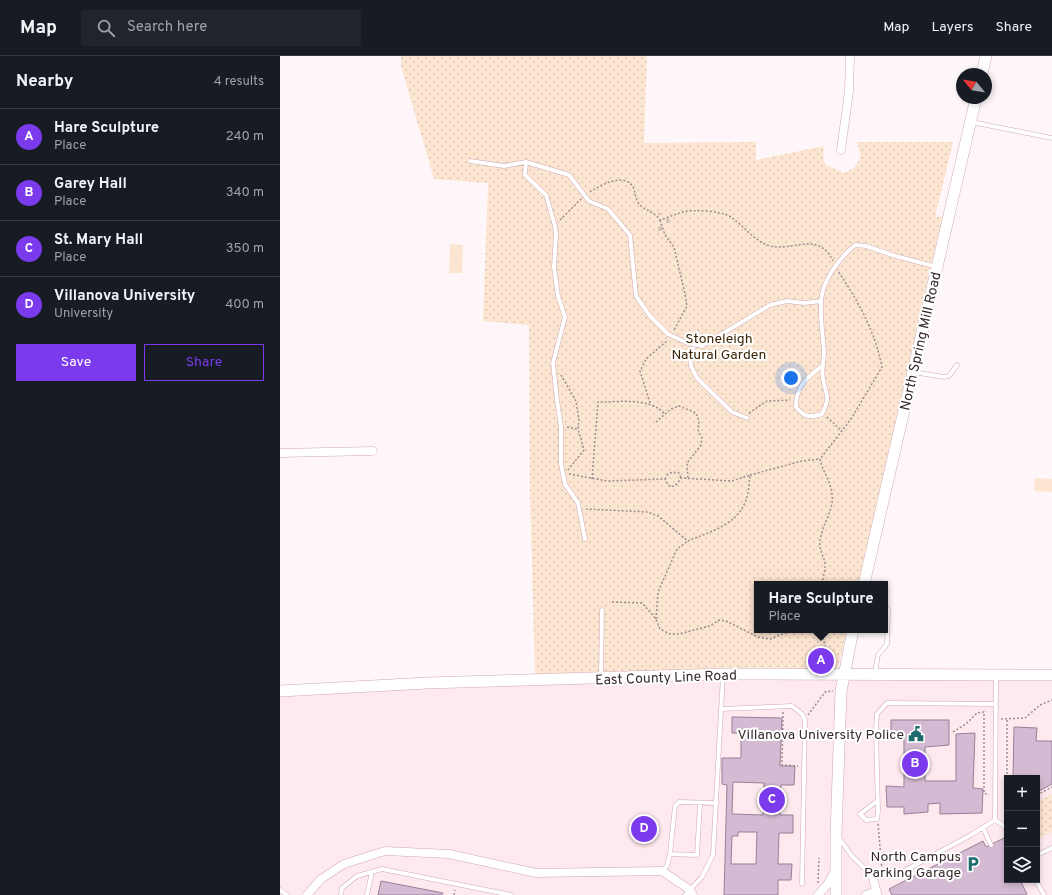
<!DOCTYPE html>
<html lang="en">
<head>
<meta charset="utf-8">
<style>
  :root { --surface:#171b24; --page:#20242c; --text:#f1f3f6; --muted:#9ea1a6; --line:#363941; --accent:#7c3aed }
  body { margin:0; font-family:Overpass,sans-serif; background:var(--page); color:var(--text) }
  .controls { position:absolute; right:12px; bottom:12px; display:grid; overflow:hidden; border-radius:0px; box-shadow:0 2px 6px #0003 }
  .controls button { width:36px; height:36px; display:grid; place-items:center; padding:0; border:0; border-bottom:1px solid var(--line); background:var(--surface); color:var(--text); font:20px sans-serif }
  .compass { position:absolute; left:676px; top:12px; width:36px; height:36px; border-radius:50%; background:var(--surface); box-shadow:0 2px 6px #0003; rotate:300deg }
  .you { position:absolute; left:511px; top:322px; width:14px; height:14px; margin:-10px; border:3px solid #fff; border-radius:50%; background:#1a73e8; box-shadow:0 0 0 6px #1a73e833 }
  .badge { display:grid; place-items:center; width:26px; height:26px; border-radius:50%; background:var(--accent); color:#fff; font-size:13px; font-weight:700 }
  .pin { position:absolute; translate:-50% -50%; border:2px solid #fff; box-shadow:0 1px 4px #0006 }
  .popup { position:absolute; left:474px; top:525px; width:134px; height:52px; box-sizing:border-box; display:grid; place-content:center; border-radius:0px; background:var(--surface); filter:drop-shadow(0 1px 3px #0005); font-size:13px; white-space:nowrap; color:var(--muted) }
  .popup b { font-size:15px; color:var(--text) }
  .popup::after { content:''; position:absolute; left:50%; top:100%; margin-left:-8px; border:8px solid transparent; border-top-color:var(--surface) }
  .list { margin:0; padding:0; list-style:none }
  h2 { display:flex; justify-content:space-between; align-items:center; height:52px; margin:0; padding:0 16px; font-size:17px }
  h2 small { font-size:13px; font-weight:400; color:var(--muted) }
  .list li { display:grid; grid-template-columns:26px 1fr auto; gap:12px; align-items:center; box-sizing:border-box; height:56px; padding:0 16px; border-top:1px solid var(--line) }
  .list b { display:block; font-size:15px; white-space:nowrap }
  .list p { margin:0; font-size:13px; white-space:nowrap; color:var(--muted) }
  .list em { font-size:13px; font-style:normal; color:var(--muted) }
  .actions { display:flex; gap:8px; padding:12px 16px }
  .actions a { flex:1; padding:9px 0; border:1px solid var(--accent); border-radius:0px; text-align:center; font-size:14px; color:var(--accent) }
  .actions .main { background:var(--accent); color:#fff }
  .icon { flex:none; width:22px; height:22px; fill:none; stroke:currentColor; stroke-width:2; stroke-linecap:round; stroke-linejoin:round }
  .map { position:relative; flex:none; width:772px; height:839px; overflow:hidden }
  header { display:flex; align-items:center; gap:24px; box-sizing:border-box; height:56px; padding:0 20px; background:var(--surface); border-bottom:1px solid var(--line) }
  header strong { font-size:19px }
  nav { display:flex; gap:22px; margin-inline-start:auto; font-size:14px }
  .search { width:280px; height:36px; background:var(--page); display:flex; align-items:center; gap:10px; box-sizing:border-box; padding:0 14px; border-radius:0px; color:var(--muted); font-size:15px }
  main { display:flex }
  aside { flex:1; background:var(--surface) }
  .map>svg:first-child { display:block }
</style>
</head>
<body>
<header>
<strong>Map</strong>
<div class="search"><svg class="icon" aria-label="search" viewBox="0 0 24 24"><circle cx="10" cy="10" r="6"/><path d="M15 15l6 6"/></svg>Search here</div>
<nav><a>Map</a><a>Layers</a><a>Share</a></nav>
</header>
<main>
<aside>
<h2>Nearby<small>4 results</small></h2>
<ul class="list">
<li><span class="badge">A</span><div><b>Hare Sculpture</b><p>Place</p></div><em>240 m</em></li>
<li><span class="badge">B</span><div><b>Garey Hall</b><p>Place</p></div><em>340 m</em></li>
<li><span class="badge">C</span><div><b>St. Mary Hall</b><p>Place</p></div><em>350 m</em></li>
<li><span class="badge">D</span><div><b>Villanova University</b><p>University</p></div><em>400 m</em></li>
</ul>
<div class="actions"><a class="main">Save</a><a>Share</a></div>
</aside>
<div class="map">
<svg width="772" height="839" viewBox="0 0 772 839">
  <defs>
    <pattern id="grass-dots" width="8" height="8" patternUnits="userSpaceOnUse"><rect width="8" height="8" fill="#fde6d1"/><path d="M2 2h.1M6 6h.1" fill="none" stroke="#dac5b4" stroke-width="1.8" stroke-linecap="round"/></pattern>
    <pattern id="cemetery-stones" width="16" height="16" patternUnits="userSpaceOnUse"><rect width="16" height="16" fill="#fde6d1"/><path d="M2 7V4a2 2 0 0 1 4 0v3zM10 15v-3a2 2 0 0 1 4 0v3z" fill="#dac5b4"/></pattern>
  </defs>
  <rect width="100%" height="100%" fill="#fef6f8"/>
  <path fill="#fde9ee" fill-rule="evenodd" d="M443,618H772V839H0V635ZM727,722H757V824H727Z"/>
  <path fill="url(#grass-dots)" d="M121,0H367L364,87L476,86V104L544,90L543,102L546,109L564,117L574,112L581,101L577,86H673L655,161H662L578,528H477V574H567L558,612L486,615L255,619L250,434L249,269L203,265L208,127L154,123L121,10Z
    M772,738V776L759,783L757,780V751L761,748L759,745Z"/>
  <path fill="url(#cemetery-stones)" d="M375,154L390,163L392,177H378Z"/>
  <path fill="#fde6d1" d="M170,188L183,189L182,217H169Z
    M755,422L772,423V436L754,435Z"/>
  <path fill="#d5bad3" stroke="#997f97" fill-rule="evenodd" d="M452,661L502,662L500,710H515L514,729H501L500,759H513V777H499L498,808H512L511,824H498V839H444L447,729L442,728V702H461V677H452ZM453,726L484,727L483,759L452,758ZM458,776H477L476,808H451L452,780H458Z
    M611,664H669V689L645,691V725H676V678L695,677L693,732L703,733L702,757L660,758V747L648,748V756L624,758V751H607L606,730L624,731V680L611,679Z
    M734,671L757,672L756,685H772V728L757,736V722H733Z
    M724,782L727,787V824H740L747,838L745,839H612L609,833L703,785L706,791Z
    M101,825L163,837L162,839H98Z"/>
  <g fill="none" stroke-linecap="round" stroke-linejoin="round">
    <defs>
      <path id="lane" d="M691,66L772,82
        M190,105L224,110L246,106L289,119L309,145L328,153L350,179L356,240L370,260L388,278L407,287L422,290L490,249L507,245L524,247L541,245
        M246,106L245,119L266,139L275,170L276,179L274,211L278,240L285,261L273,307L277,344L281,371V408L285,428L298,447L305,483
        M415,288L410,299L411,310L417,322L452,356L467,362
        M543,309C527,322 516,329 516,351C524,361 530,362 542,358C551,340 546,340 543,323C541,314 544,305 544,295C543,280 540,262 541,246C542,224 559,203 575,189L586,190L612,199L657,211
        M633,316L664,321L669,320L677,309
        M595,617L598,599L607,588L608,553
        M321,620L322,554
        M441,653L512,650L522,658L525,664L522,828
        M597,745L580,758L586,764L597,763L598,755L596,674L597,658L607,647L715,648
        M420,748L417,799L390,798L395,750L399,746L437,747
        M715,764L727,772
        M703,772L711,789
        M559,782L571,799L593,821L612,819L624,815L691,779L715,764L716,620
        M757,799L772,792
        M382,815L387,810L390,798
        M756,824L764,839
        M0,834L7,839
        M61,839L62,832L77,820L102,813L231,839
        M87,839L92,816
        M405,839L422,821L433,799L443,619"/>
      <path id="street" d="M561,94L569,35L570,0
        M0,397L93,395
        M593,821L597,839
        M27,839L41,823L64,808L105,795L169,798L256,817L382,815L410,834L413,839
        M538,839L547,829L555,815
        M586,839L597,835"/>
      <path id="secondary" d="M702,18L706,0
        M584,528L696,42
        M0,635L147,627L443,618L772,619
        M556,839V778L561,635L573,574"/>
    </defs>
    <use href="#lane" stroke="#cfa9b3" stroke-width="5"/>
    <use href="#street" stroke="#cfa9b3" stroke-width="9"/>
    <use href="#secondary" stroke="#cfa9b3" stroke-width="12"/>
    <path stroke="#998e90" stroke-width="1.5" stroke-dasharray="2 2" stroke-linecap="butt" d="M310,136C320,129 345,116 353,131C356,137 355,144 360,149C366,155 375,156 380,164C387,162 395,158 403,156C413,153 442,155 451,161C464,170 474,185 490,190C513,196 538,174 553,205
      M280,164L301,143
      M380,164L385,179L394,191L405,238L407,250L394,274
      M281,319L296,345L299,364L298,373L304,394L288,414
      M370,347L360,315L366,303L388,284
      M469,357L487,345L510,344
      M547,361L562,375
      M376,366L391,353L399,350L416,357L419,365L418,374L422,382L421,389L407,407L408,422
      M287,371L297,373
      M289,418L327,425L385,423L388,429L391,431L397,428L401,422L452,425L470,419C469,426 469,434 467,441C459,469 431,475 408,485L378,460L368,456L306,453
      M470,419L522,405L540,403
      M312,423L318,346C340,346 369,341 385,358
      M385,423L388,418L393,416L399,417L401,422
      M542,528C543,522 545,515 545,510C545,499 537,495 541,480C544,465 554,454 552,438C551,425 542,415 540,403L571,363L602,311C595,275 578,245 558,215
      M332,546L362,547L376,563L380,573L390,578H399L430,570L439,564L446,565L478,581L490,583L513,574
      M376,563L378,536L397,493L408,485
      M541,574L550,609
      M503,656L502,709L518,710
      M528,659L545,636L553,635
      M721,663L745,662L760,649L772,644
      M673,676L686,668L697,657L704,656V737L709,739
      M727,738V663
      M757,739L772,731
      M757,745V749
      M598,768L602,814
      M538,827L539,802
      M174,839L175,834"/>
    <use href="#lane" stroke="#fff" stroke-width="4"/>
    <use href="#street" stroke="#fff" stroke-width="8"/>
    <use href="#secondary" stroke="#fff" stroke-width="11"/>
  </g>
  <defs>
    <symbol id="civic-bare" viewBox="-9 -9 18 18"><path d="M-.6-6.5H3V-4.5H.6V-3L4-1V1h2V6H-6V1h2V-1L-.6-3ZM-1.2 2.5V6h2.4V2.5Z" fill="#1e6b6e" stroke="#fff" stroke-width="2.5" paint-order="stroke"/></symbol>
    <symbol id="parking-bare" viewBox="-9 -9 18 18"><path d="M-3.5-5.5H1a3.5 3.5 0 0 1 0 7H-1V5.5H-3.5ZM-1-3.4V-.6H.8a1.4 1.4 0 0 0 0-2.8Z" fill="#1e6b6e" stroke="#fff" stroke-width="2.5" paint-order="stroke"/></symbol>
  </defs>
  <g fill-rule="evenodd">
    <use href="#civic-bare" x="625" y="667" width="22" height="22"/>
    <use href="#parking-bare" x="682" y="797" width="22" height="22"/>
  </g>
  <g text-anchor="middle" stroke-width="4" stroke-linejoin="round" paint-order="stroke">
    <g font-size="14" fill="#3d2305" stroke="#fff">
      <text x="439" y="287">Stoneleigh<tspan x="439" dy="16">Natural Garden</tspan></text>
    </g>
    <g font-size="14" fill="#382a2d" stroke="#fff">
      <text transform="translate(640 285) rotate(-77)" y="5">North Spring Mill Road</text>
      <text transform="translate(386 621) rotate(-2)" y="5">East County Line Road</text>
    </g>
    <g font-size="14" fill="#382a2d" stroke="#fff" text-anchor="end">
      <text x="624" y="683">Villanova University Police</text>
      <text x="681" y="805">North Campus<tspan x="681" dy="16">Parking Garage</tspan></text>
    </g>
  </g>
</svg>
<div class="controls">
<button>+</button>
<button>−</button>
<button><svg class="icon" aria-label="layers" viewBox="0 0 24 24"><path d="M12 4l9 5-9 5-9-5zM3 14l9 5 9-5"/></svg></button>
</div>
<svg class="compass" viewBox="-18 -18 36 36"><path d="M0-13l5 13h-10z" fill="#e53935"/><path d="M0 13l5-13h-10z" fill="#9ea1a6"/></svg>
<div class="you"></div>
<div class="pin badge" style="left:541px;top:605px">A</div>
<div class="popup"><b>Hare Sculpture</b>Place</div>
<div class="pin badge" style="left:635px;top:708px">B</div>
<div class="pin badge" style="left:492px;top:744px">C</div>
<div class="pin badge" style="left:364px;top:773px">D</div>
</div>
</main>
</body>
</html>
